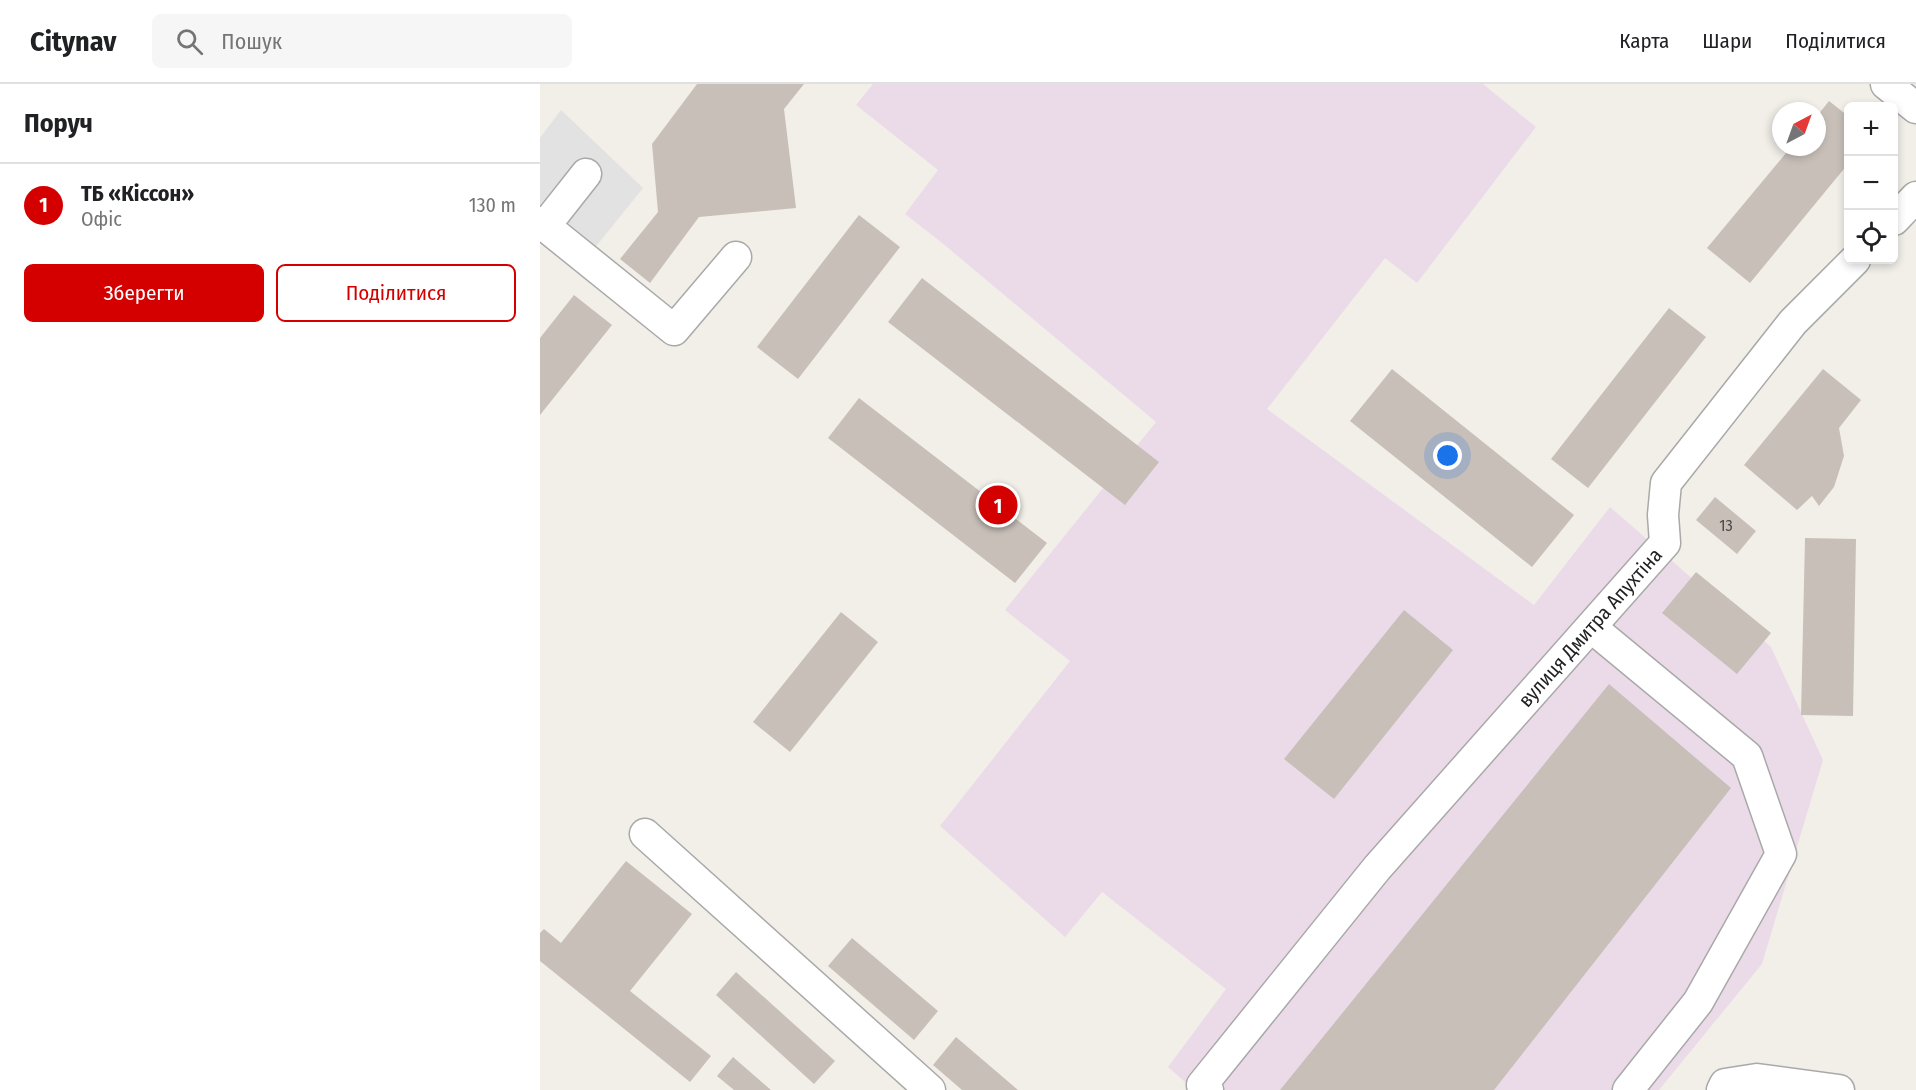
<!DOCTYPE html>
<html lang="uk">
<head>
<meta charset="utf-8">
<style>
  :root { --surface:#fff; --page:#f6f6f6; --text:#202124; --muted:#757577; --line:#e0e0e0; --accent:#d40000 }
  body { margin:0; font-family:"Fira Sans Condensed",sans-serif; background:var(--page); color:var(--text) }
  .controls { position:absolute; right:18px; top:18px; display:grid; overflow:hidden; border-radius:9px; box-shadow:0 3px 9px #0003 }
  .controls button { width:54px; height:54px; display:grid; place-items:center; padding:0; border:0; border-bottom:2px solid var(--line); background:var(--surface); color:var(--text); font:30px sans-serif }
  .compass { position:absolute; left:1232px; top:18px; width:54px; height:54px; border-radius:50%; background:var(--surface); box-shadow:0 3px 9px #0003; rotate:41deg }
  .you { position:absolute; left:908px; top:372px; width:21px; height:21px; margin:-15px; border:4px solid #fff; border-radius:50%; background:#1a73e8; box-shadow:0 0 0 9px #1a73e833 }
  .badge { display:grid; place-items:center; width:39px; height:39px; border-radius:50%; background:var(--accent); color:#fff; font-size:20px; font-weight:700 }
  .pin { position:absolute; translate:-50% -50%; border:3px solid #fff; box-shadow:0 2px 6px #0006 }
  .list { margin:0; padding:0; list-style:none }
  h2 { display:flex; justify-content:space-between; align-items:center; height:78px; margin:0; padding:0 24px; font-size:26px }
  h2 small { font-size:20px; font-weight:400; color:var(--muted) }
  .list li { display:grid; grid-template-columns:39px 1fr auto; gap:18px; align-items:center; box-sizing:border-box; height:84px; padding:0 24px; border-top:2px solid var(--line) }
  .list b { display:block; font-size:22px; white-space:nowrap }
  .list p { margin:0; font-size:20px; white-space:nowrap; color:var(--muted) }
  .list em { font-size:20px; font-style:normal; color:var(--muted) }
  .actions { display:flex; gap:12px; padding:18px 24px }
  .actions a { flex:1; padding:14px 0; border:2px solid var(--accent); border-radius:9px; text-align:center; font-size:21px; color:var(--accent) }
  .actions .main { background:var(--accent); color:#fff }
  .icon { flex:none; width:33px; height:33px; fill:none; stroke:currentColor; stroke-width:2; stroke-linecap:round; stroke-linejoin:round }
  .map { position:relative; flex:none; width:1376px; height:1006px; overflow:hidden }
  header { display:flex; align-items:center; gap:36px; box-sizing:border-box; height:84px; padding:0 30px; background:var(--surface); border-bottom:2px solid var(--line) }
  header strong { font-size:28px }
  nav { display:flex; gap:33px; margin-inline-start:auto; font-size:21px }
  .search { width:420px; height:54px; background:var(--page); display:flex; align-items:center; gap:15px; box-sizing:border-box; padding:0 21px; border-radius:9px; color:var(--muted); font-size:22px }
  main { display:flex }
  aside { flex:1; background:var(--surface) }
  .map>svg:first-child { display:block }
</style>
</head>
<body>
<header>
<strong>Citynav</strong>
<div class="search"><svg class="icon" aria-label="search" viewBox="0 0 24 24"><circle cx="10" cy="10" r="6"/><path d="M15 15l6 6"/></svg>Пошук</div>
<nav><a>Карта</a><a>Шари</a><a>Поділитися</a></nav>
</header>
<main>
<aside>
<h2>Поруч<small></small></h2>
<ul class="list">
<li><span class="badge">1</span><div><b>ТБ «Кіссон»</b><p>Офіс</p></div><em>130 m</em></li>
</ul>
<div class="actions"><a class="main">Зберегти</a><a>Поділитися</a></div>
</aside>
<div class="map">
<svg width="1376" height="1006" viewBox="0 0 1376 1006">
  <rect width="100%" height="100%" fill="#f2efe9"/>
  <path fill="#ebdbe8" d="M333,0H943L996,43L877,199L845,174L727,325L994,521L1070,423L1231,563L1283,676L1222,880L1119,1006H654L628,983L686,905L562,808L525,853L400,742L530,577L465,526L616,338L401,158L365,130L398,86L316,21Z"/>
  <path fill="#e2e2e2" d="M21,26L103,104L53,166L0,122V54Z"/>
  <path fill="#c7bfb8" d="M157,0H264L244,25L256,124L159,133L110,199L80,175L118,128L112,60Z
    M1289,17L1308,32V80L1210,199L1167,164L1251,63H1277V32Z
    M319,131L360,163L258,295L217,263Z
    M382,194L619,378L585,421L348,238Z
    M34,211L72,241L0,331V254Z
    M1129,224L1166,253L1048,404L1011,375Z
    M852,285L1034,431L992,483L810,337Z
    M1283,285L1321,316L1299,344L1304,372L1294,403L1279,422L1272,412L1257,426L1204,381Z
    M319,314L507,459L475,499L288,354Z
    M1175,413L1216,447L1197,470L1156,436Z
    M1265,454L1316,455L1313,632L1261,631Z
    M1156,488L1231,549L1197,590L1122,529Z
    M864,526L913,566L794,715L744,675Z
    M301,528L338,558L250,668L213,638Z
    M1069,600L1191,704L954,1006H740Z
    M86,777L152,830L90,907L171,972L150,998L0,877V849L4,845L21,859Z
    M312,854L398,927L374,956L288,882Z
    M196,888L295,977L274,1000L176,911Z
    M416,953L478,1006H422L393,981Z
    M193,973L231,1006H194L177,992Z"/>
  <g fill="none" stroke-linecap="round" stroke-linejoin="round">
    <defs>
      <g id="minor">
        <path d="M1346,0L1376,24"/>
        <path d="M1354,136L1376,113"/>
        <path d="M0,138L134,246L196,173"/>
        <path d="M5,142L46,90"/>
        <path d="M1051,543L1207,672L1241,770L1158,918L1088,1006"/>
        <path d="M105,750L390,1006"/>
        <path id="s1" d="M668,1006L662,1001L837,784L1125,459L1123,431L1126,399L1253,238L1315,176"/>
        <path d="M1182,1006L1185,1000L1217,995L1299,1006"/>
      </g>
    </defs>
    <use href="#minor" stroke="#a9a9a9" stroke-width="33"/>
    <use href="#minor" stroke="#fff" stroke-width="30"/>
  </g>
  <g text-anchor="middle" stroke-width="6" stroke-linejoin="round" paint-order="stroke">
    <g font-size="16" fill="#4b4948">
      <text x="1186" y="447">13</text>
    </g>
    <g font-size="20" fill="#222" stroke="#fff">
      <text dy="7" stroke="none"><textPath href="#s1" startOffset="608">вулиця Дмитра Апухтіна</textPath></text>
    </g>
  </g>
</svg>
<div class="controls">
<button>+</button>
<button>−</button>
<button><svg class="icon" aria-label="locate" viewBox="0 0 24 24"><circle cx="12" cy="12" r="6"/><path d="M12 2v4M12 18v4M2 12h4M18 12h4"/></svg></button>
</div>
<svg class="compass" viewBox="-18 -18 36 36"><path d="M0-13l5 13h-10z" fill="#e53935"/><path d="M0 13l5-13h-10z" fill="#757577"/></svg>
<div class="you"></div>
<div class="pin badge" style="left:458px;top:421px">1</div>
</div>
</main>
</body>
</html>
